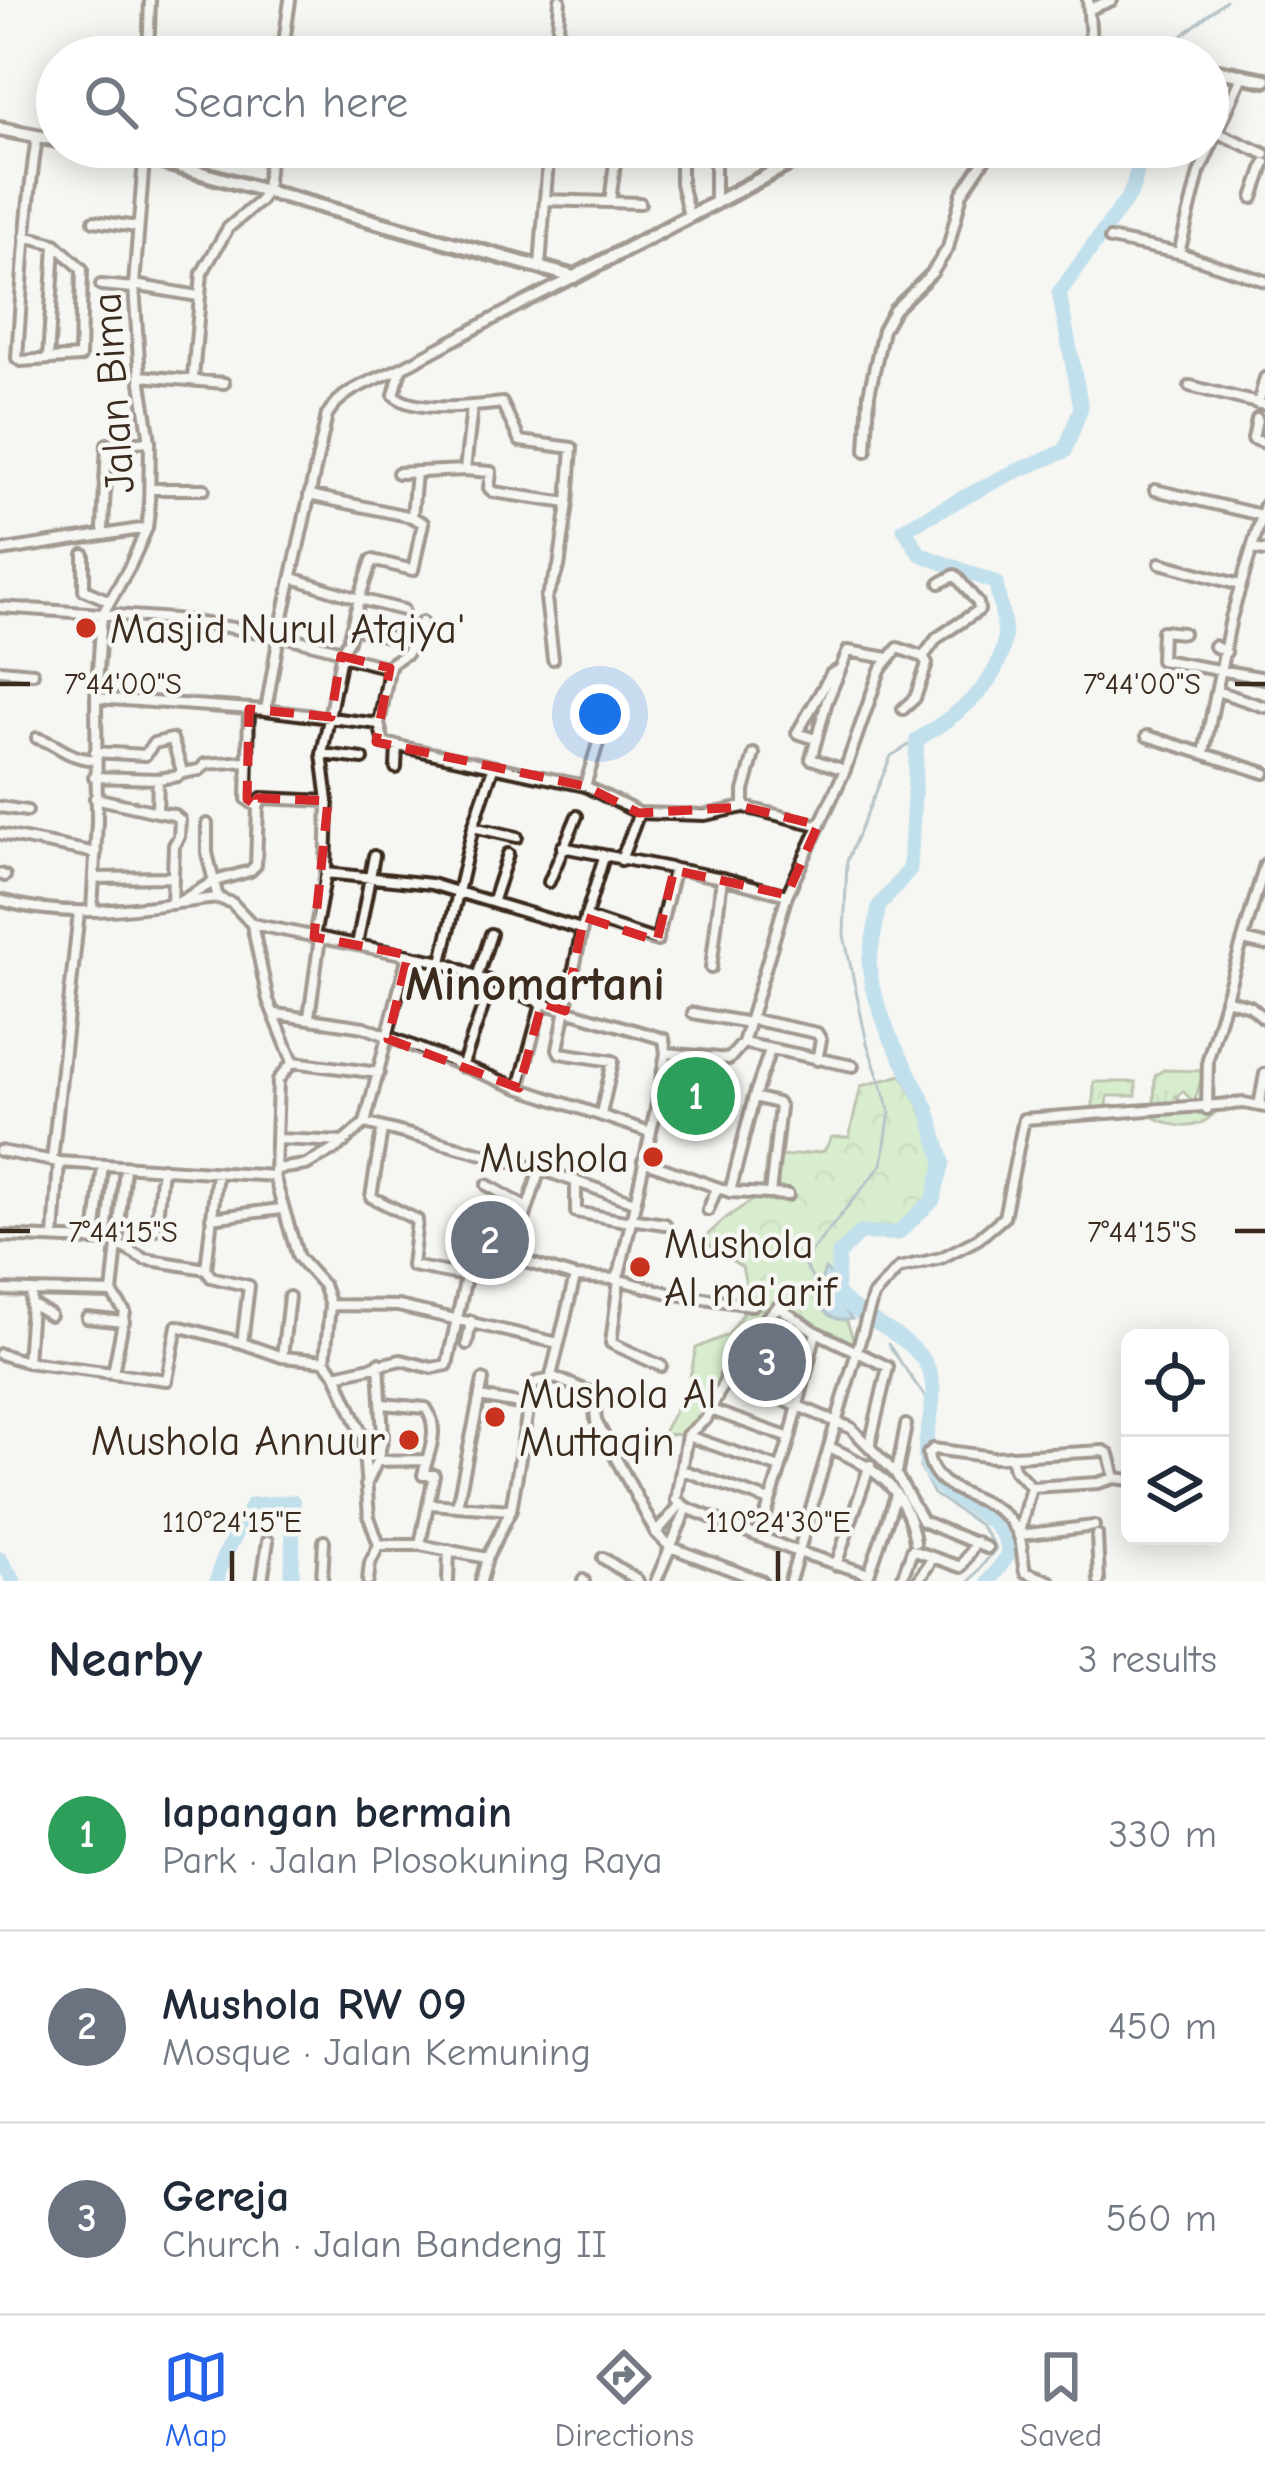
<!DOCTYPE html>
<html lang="en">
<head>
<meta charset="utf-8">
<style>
  :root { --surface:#fff; --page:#f2f2f3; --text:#1f2937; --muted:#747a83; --line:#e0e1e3; --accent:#2563eb }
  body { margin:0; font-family:"Comic Neue",sans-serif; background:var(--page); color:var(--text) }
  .controls { position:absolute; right:36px; bottom:36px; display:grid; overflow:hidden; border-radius:18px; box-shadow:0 6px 30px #0003 }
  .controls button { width:108px; height:108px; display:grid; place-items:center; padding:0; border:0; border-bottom:3px solid var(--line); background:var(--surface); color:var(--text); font:60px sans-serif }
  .you { position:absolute; left:600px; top:714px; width:42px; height:42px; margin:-30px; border:9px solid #fff; border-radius:50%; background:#1a73e8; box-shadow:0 0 0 18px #1a73e833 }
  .badge { display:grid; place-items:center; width:78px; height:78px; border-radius:50%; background:var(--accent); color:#fff; font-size:39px; font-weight:700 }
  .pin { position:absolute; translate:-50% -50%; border:6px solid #fff; box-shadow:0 3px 12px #0006 }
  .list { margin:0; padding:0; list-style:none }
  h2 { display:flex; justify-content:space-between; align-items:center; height:156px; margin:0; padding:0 48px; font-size:51px }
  h2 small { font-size:39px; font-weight:400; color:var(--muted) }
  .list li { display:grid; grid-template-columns:78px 1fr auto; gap:36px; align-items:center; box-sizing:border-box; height:192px; padding:0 48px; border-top:3px solid var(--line) }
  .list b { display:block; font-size:45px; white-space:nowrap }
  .list p { margin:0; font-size:39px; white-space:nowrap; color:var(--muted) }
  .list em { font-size:39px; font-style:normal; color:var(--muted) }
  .icon { flex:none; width:66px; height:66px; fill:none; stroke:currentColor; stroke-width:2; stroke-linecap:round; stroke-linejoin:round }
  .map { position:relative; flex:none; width:1265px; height:1581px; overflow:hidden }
  .search { position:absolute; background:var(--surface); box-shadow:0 6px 30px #0003; left:36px; right:36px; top:36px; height:132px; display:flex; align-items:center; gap:30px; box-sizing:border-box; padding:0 42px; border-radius:66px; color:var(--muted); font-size:45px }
  .sheet { height:732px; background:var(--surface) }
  nav { display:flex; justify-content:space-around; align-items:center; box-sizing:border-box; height:168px; border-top:3px solid var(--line); background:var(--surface); font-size:33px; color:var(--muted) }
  nav a { display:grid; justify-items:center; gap:6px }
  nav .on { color:var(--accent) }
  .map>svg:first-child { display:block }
</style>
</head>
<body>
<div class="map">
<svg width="1265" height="1581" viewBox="0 0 1265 1581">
  <defs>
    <pattern id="forest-crowns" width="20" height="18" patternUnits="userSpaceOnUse" patternTransform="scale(3)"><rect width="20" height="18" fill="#b3e3a2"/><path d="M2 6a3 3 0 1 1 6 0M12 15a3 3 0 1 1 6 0" fill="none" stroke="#9bc38b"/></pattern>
    <pattern id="park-tufts" width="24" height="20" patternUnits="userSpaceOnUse" patternTransform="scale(3)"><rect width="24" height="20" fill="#b3e3a2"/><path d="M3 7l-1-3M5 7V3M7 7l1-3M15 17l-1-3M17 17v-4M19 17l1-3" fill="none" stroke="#9bc38b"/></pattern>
  </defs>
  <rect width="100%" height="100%" fill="#f6f6f2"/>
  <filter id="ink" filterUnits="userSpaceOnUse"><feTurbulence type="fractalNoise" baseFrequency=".00833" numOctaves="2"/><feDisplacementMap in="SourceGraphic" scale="24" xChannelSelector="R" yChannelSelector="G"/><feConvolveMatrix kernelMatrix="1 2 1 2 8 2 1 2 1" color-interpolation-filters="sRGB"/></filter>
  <g filter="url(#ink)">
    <path fill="#b3e3a2" stroke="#778660" stroke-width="3" d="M750,1303L774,1316L760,1338L752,1335L707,1420L687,1435L662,1434L688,1387L696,1348L728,1335Z"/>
    <path fill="url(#forest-crowns)" stroke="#778660" stroke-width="3" d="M902,1075C922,1109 954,1166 927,1204C920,1214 906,1222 897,1230H859L834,1255L831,1293L844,1313L857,1350L797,1327L750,1303L742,1267L702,1240L726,1218L763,1193L766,1159L824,1151L832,1137H849L861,1086Z"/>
    <path fill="url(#park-tufts)" stroke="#778660" stroke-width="3" d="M1163,1070L1204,1071L1194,1103L1183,1091L1176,1097L1186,1110L1154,1109L1155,1076Z
      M1094,1082H1136V1096H1108L1107,1108H1093Z
      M1197,1111L1214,1114C1193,1134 1173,1126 1148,1115Z"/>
    <path fill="#84c6e5" stroke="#678895" stroke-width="3" d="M825,1269L832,1276L831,1293L852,1319C836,1323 823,1313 815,1300Z"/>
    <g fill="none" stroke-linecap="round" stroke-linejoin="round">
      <path stroke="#678895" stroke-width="3" d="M1168,55L1183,35L1226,0
        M817,1287L803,1262L882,1164L890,1112L867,1043L844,935L847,861L891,756L917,740
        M888,1344L927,1400L920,1467L934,1494L980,1525L996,1548L970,1581"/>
      <path stroke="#84c6e5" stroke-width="15" d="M1168,57V55
        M0,1559L14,1581
        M217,1581L223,1558L252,1505L293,1502L292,1581
        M989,1581L1009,1554C1004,1508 946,1508 929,1470C915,1441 948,1396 924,1361C902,1329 859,1321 836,1292L839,1254L860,1233H898L933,1200L943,1163L928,1110L889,1035L872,987L869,962L879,906L910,869L917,740C954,716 998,689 1004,641C1007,624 998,600 996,583L920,554L904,529L1005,476L1065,451L1081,407L1059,293L1131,193L1144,147"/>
      <defs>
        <path id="minor" d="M1088,0L1092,55
          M1090,9L1112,0
          M148,57L150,0
          M282,57L290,0
          M556,57L560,0
          M1218,133L1265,154
          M681,147V183L689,216
          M715,147V204
          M1253,198L1265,163
          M545,200L640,203
          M610,202L617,147
          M94,221L137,227
          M25,236L55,244L82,269L80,357L21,361L17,358C22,284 26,211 37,137
          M1110,239L1179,253L1265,281
          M1179,253L1199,173L1243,74
          M540,266L549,147
          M101,285L134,288
          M134,285L198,296
          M48,359L55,246
          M401,369L394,395C413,414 475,406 502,403L520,441L572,448L568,503L493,492L489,488L491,472L465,470L472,407
          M140,376L224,383
          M193,378L202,273L228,228L260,201L266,189L271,147
          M1190,386L1265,405
          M1258,404L1265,378
          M1257,419L1253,439L1265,443
          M866,451L869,394L883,330L894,310L932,273L948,248L962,193L993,147
          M398,473L465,470
          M150,489H204
          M1155,490L1261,515
          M309,495L412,517L423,523L413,570L372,560L359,599L403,610
          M412,517L416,472
          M103,528L107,444L150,441
          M1252,549L1265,551
          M0,551L147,528
          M84,555V590L110,601
          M1160,563L1240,585
          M293,578L359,599L348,641L342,651
          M0,607L174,619L279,635L327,415C343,387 378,380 405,366C461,337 516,305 573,278
          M353,628L413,642
          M1183,633L1162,631L1161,660L1265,678
          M1214,646L1226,652
          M341,656L390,668
          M553,659L546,598L559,567L568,503
          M0,670L33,673
          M1217,691L1265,707
          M96,698L265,710L379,724L384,743L585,786L639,813L705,815L744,807L818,825
          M903,709L915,698L927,664L923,657
          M266,710L279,635L342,651L322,754L328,801L326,873L314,937
          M379,724L390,664L407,653L422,622
          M1147,736L1265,773
          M37,738C63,746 62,756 94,760
          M815,739L797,733L831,674L839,670
          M1204,753L1231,618L1265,505
          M322,754L363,759
          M396,768L397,745
          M845,770L811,759L827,701L848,651L888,658
          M182,773L200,770L205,764L247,761
          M94,777L158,779L178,776L182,771L172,739L154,743L145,755L95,752
          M158,779L157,812L174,815L180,820L179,837L174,845L172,904
          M585,786L599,740
          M95,798L157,812
          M0,807L27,811
          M258,807L262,798L328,801
          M744,807V791L754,754
          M207,824V853L218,898
          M473,827L517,837
          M0,834L96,853
          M562,847L722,878L787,895
          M621,860L639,813
          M326,873L431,884L581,929
          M0,874L5,876
          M94,878L173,877
          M549,882L577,816
          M0,900C72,922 145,906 218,898L232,903L252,924L442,962L542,1003L664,1039L666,1053L657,1104L620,1271L616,1279L575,1277L551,1376L594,1394L596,1421L656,1533L670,1547L761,1581
          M493,900L508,854
          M179,902L215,881L250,871L256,865L258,807L247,799L249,709
          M92,911L97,821L96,698L102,615L130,566L147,528L149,511L150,441L140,376L134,285L145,147
          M585,917L657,941L674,871
          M252,924L268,1000L293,1062L278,1080L275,1173
          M1243,940L1265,945
          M357,945L374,856
          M442,962L473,827L493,768
          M711,968L722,878
          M477,977L491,934
          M1225,999L1250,1006L1265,1019
          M693,1013L749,1023
          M276,1014L364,1027L519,1088L650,1132
          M309,1017L320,938
          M750,1019L817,1033L821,1040L817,1060
          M743,1043L853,1066
          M666,1053L729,1059L743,1043L787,895L845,770L880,670L898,648L923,657L937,638L979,610L978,603L955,575L940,583
          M293,1062L379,1073
          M462,1067L485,1001
          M519,1088L542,1003
          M1259,1106L1265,1074
          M1207,1109L1208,1059L1265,864
          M601,1114L613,1061L560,1053L558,1049L582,929L604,857
          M365,1123L540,1169L634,1202
          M382,1130L371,1197L417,1220L412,1266L465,1276
          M277,1139L344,1142
          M0,1151L59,1162L274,1176L298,1257L323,1285L330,1305L325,1361L336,1375L363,1437L369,1517L379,1545L370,1563L368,1581
          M52,1161L79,912
          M643,1161L730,1192L770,1194L780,1107L777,1103L754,1097L770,1050
          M276,1169L306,1165L335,1149L365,1123L408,955
          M576,1181V1212L630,1222
          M487,1185L527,1208
          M730,1192L754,1097
          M770,1194L788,1195
          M708,1210L717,1188
          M211,1218L281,1209
          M630,1219L665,1224
          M156,1229L162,1168
          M0,1236L112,1241L144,1259L206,1269L211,1277L249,1286L242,1343L282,1357L325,1361
          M54,1237L59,1162
          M95,1238L103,1165
          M474,1246L575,1277
          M512,1258L540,1169
          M206,1269L217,1173
          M616,1279L669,1293L752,1305
          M619,1280L611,1343L661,1366
          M0,1290L32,1291
          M112,1293L125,1312L113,1373
          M31,1304L50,1315
          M330,1305L398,1306L558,1343
          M87,1318L124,1322
          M467,1344L471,1321
          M0,1354L27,1362L167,1380L177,1326L242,1343
          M282,1357L289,1297
          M27,1362L32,1291L112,1293L125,1168
          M336,1375L401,1360L432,1368L447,1365L476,1231L468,1220
          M726,1376L851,1428L896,1474L922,1521
          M480,1397L529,1406
          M383,1404L426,1408C441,1430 428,1453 423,1475H434L420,1545
          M711,1410L790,1438
          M688,1436L780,1468
          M829,1447C875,1467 907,1489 915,1542
          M1011,1456L1014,1469L1031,1487L1098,1483L1115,1478L1109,1454L1104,1451L993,1457L933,1449L928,1454C934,1499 989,1490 1013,1525C1024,1539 1021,1555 1025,1572L1049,1581
          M377,1461L383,1437L379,1363
          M682,1470L770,1501
          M897,1472L906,1425
          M1115,1478L1130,1480
          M366,1485L377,1461L426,1460
          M430,1504L511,1510
          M457,1506L483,1380
          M687,1508L676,1500L687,1435L706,1419L746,1337L778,1307L816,1332L888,1367L870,1444
          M687,1508L798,1552L869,1574L896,1495
          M922,1521L987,1548
          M1019,1532L1031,1487
          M656,1533L680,1505
          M760,1534L790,1438L816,1332
          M1020,1535L1094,1526
          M1097,1535L1099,1581
          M379,1545H420L487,1558
          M912,1550L961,1567L976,1542
          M603,1558L638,1581
          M836,1565L870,1465
          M583,1580L584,1581
          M262,1581L268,1541
          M322,1581L324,1541
          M448,1581L449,1550
          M481,1581L487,1558L511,1510L532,1387L537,1382L553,1379
          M656,1581L687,1508
          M790,1581L873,1296L899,1268L941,1258L978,1239L1004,1217L1024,1119L1244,1103L1265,1107
          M901,1581L912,1551
          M918,1581L932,1559"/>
        <path id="major" d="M1083,57L1114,52L1160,57
          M1208,69L1265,80
          M0,129L57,140
          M92,147L144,157L574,277L821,147"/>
      </defs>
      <use href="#minor" stroke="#3b2a1e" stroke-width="16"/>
      <use href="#major" stroke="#3b2a1e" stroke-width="20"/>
      <use href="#minor" stroke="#f6f6f2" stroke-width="8"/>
      <use href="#major" stroke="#f6f6f2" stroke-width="10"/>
    </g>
  </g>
  <path d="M0 0H1265V1581H0ZM341,656L390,668L376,742L585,786L639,813L744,807L818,825L787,895L674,870L657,941L584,917L565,1011L542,1003L519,1088L388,1039L408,955L314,937L328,801L258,798V807L247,799L249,709L331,717Z" fill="#f6f6f2" fill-opacity=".55" fill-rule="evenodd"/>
  <path fill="none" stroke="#d62828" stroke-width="9" stroke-dasharray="24 15" stroke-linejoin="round" d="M341,656L390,668L376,742L585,786L639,813L744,807L818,825L787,895L674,870L657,941L584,917L565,1011L542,1003L519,1088L388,1039L408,955L314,937L328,801L258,798V807L247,799L249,709L331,717Z"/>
  <path fill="none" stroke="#3b2a1e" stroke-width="4.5" d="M0,684H30M1235,684H1265M0,1231H30M1235,1231H1265M232,1551V1581M778,1551V1581"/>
  <g fill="#c8321e" stroke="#f6f6f2" stroke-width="4.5">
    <circle cx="86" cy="628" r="12"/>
    <circle cx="653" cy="1157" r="12"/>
    <circle cx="640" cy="1267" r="12"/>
    <circle cx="495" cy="1417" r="12"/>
    <circle cx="409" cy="1440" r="12"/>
  </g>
  <g text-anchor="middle" stroke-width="9" stroke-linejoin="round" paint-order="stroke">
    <g font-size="42" fill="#3b2a1e" stroke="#f6f6f2">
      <text transform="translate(112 393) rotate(-94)" y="15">Jalan Bima</text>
    </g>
    <g font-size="42" fill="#3b2a1e" stroke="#f6f6f2" text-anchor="start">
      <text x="110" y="643">Masjid Nurul Atqiya'</text>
      <text x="629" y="1172" text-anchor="end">Mushola</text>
      <text x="664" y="1258">Mushola<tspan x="664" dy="48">Al ma'arif</tspan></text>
      <text x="519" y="1408">Mushola Al<tspan x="519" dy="48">Muttaqin</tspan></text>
      <text x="385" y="1455" text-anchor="end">Mushola Annuur</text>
    </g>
    <g font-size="48" font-weight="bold" fill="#3b2a1e" stroke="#f6f6f2">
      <text x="535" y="1000">Minomartani</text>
    </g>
  </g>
  <g font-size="30" text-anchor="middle" fill="#3b2a1e" stroke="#f6f6f2" stroke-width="9" stroke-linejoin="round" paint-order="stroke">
    <text x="123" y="694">7°44'00"S</text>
    <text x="1142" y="694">7°44'00"S</text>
    <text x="123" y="1242">7°44'15"S</text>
    <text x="1142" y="1242">7°44'15"S</text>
    <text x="232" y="1532">110°24'15"E</text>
    <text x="778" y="1532">110°24'30"E</text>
  </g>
</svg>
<div class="controls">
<button><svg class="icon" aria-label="locate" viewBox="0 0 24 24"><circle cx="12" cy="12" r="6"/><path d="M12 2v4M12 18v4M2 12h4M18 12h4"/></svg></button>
<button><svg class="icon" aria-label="layers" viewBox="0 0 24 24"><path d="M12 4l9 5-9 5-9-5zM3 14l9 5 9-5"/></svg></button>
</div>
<div class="you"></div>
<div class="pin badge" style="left:696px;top:1096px;background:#2e9e5b">1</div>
<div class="pin badge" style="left:490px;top:1240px;background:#6b7280">2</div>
<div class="pin badge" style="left:767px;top:1362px;background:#6b7280">3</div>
<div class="search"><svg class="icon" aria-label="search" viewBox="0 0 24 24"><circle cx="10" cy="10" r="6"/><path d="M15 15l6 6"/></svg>Search here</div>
</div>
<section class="sheet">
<h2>Nearby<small>3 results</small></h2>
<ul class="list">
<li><span class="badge" style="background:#2e9e5b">1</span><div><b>lapangan bermain</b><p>Park · Jalan Plosokuning Raya</p></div><em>330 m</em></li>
<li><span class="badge" style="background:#6b7280">2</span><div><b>Mushola RW 09</b><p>Mosque · Jalan Kemuning</p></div><em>450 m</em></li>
<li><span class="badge" style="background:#6b7280">3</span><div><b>Gereja</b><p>Church · Jalan Bandeng II</p></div><em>560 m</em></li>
</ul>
</section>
<nav>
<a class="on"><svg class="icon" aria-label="map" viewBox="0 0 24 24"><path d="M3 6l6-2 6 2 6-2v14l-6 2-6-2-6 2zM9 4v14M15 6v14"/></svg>Map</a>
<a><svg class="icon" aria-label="directions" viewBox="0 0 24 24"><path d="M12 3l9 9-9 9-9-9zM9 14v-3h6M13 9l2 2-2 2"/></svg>Directions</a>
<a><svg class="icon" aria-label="saved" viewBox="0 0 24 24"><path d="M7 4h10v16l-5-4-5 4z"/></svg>Saved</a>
</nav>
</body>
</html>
